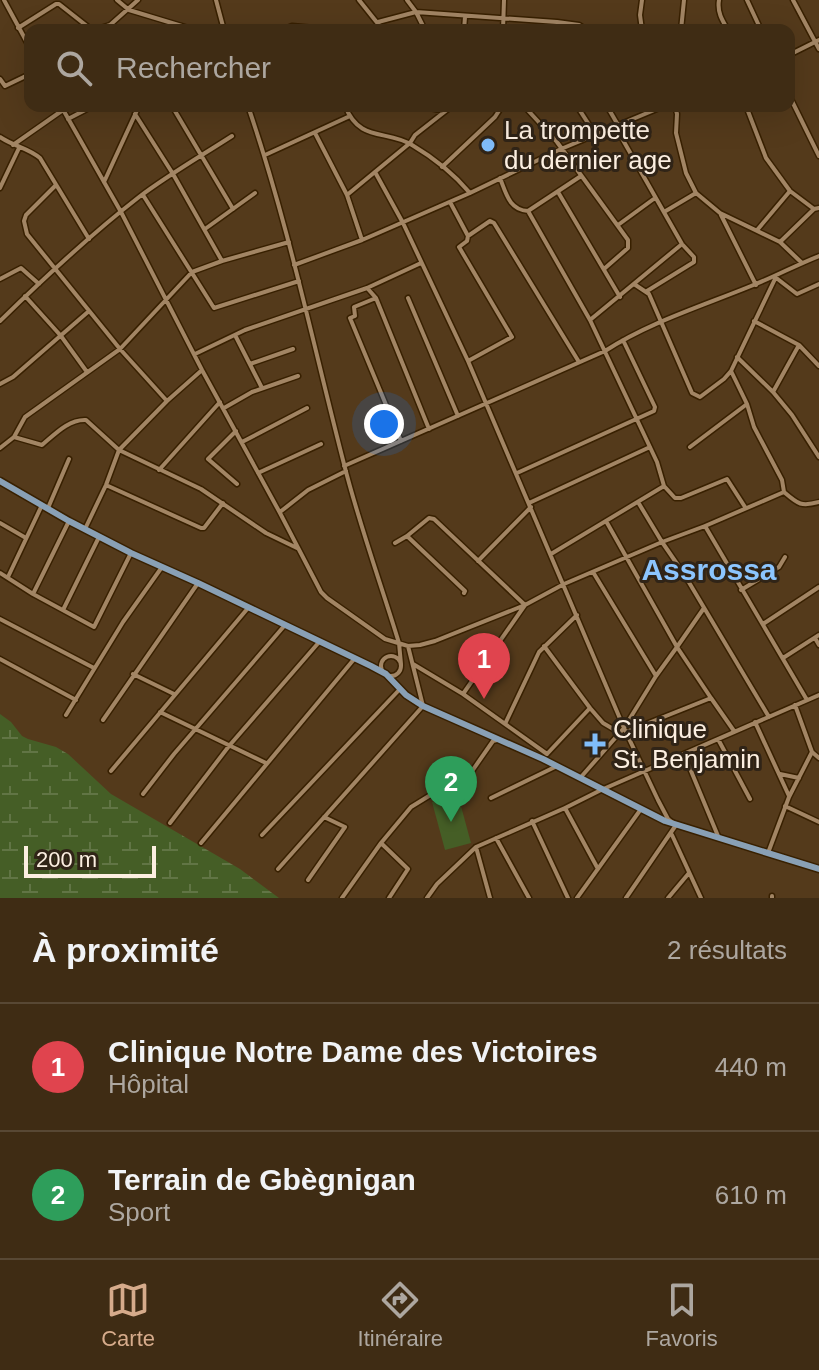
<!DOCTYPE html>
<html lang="fr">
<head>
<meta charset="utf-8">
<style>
  :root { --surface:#3f2c14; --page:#46341d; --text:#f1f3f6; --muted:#ada7a0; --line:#584834; --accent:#d6ab8b }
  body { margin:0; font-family:Arial,sans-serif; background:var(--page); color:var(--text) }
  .scale { position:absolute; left:24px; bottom:20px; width:132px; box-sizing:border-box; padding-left:8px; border:4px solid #fcefe1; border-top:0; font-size:22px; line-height:28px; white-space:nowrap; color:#fcefe1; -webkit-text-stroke:6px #302417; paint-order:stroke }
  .you { position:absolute; left:384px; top:424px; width:28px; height:28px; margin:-20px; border:6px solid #fff; border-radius:50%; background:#1a73e8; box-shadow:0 0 0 12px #1a73e833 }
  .badge { display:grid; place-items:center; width:52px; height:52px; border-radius:50%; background:var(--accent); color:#fff; font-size:26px; font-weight:700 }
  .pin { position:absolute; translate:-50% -66px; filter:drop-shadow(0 2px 4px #0008) }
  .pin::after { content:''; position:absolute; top:42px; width:28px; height:24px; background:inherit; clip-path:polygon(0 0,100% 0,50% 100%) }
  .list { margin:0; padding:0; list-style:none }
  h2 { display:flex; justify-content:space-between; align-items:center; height:104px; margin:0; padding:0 32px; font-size:34px }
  h2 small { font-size:26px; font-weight:400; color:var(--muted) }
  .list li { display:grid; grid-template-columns:52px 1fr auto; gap:24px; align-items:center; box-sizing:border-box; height:128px; padding:0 32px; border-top:2px solid var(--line) }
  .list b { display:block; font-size:30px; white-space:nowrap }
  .list p { margin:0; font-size:26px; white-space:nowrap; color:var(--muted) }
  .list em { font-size:26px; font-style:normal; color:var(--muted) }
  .icon { flex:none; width:44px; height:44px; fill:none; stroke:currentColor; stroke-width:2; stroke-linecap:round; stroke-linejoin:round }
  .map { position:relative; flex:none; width:819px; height:898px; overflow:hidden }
  .search { position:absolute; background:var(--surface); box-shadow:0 8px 32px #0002; left:24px; right:24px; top:24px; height:88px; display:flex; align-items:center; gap:20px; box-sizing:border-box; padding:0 28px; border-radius:16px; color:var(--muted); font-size:30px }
  .sheet { height:360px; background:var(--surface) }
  nav { display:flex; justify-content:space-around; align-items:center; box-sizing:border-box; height:112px; border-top:2px solid var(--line); background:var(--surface); font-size:22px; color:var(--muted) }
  nav a { display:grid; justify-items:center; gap:4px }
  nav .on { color:var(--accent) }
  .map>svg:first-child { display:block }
</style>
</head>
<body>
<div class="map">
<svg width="819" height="898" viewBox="0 0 819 898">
  <defs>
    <pattern id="wetland-marsh" width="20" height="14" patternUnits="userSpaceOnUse" patternTransform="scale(2)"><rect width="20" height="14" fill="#455e26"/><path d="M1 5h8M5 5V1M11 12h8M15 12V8" fill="none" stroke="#617545"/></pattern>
  </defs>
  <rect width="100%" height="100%" fill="#543a1b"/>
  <path fill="#455e26" d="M458,795L471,843L445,850L432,802Z"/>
  <path fill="url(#wetland-marsh)" d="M0,714L11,722L22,736L28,739L56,747L68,754L111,794L240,869L279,898H0Z"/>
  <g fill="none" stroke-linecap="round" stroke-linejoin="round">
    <defs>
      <path id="minor" d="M4,0L30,48
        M117,0L129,10L195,30
        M216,0L224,30
        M359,0L383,30
        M407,0L416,12L425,30
        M642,0L640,15L642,30
        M719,0C717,12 722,20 728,30
        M747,0L761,30
        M793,0L819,49
        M378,22L416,12L557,22L579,25L587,30
        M110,25L117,30
        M18,28L56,4H59L92,30
        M94,30L110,25L138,0
        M282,30L292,26L337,30
        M464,30L465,17
        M503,30L504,0
        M681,30L684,0
        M789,55L819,40
        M0,79L5,86L30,74
        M789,95L819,156
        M61,106L121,212L202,370L280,513L321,592L327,598L385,639L408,646L420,645L435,641L525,605L564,584L662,542L705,526L784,492
        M172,106L233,209
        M248,106C288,223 313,344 344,464C359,524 381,584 399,643L401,664
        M345,106C360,143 386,129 412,145C434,158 454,174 470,193
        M420,106L445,111
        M524,106L557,142L628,240V248L604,269
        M577,106L595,134
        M607,106L618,125
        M675,106L677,114L676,133L686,173L696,193L720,213L780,242L802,263
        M746,106L766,158L790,191L814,209
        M135,114L173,174L222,261
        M68,119L93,106
        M615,126L682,244L694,257V262L647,291
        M315,133L347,195L362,240
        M0,137C13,146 28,148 40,158L89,239
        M13,145L63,110
        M265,155L350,116
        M442,167L495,117L502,106
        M375,172L403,223L468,361L624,728L656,676L593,572
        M500,178C506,193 509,210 528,211L581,176
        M104,182L139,106
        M56,185L26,215L24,221L27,234L120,349L167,401
        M0,188L19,148
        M558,192L620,297
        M143,195L214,308L299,281
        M347,195L410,143L415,135L452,106
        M450,202L468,236
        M528,211L590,320L657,462L664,486L551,554
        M664,212L696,193
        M721,215L756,285
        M618,225L655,198
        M205,229L255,193
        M758,229L790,191
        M780,242L814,209L819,208
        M294,265L362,240L470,193L561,149L664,106
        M775,277L797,294L819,284
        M0,279L21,268L39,284
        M634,284L649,294L692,393L700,397L724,379L731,371L775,279
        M368,289L376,298L429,429
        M25,296L61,336L87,372
        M376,298L354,307L355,316L350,318L401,441
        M408,298L458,416
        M590,320L682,244
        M0,321C44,278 90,235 139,197C168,175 201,156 232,136
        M754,321L799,345L819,366
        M235,335L262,388
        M195,354L245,330L367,288L421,263
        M737,357L773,392L792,415L819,457
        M468,361L512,337L459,247L467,241L468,236L490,221L494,223L579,362
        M250,364L293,349
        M731,371L747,404L754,427L782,480L784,492C798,504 801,507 819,502
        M0,384L13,377L89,311
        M773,392L799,345
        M224,408L252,392L298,376
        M236,431L208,459L237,484
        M14,437L42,445C55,434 69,419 86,420L119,450L201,489L266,533L297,548
        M242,442L307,408
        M690,447L747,404
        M0,448L14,437L25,417L120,349L192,272L222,261L289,242
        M344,466L605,351C650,322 702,306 751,286C774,277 796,265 819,256
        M159,470L220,402
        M258,473L321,444
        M517,473L654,411L655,407L623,340
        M106,485L201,528H204L223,503
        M664,486L675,498H681L727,479L745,507
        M638,502L662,542L684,574L769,717
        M529,503L650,447
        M48,508L69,459
        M280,512L308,490L346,471
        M606,521L677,647L704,608
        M0,523L26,538
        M705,526L807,700
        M85,529L106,485L119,450L167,401L202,370
        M407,536L465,591L464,593
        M395,543L407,536L429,518L434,519L525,605L463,694
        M478,561L531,507
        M0,573L33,594L94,627L131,553
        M8,577L42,505
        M741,590L779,567L785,557
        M33,594L69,521
        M63,610L99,537
        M0,619L94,668
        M763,624L819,587
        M815,638L819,645
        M544,646L590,708
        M381 666a10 10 0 1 1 20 0a10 10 0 1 1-20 0Z
        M783,658L819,635
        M0,659L76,700
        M413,664L463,694L547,754
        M133,674L174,694
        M656,676L677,647L711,698
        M795,705L812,752L819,758
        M160,712L266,763
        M66,715L123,622L162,567
        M103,720L198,583
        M755,722L789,796
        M505,724L539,652L577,615
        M626,732L711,698L734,731
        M718,739L750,799
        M547,754L590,708L603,723L620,733
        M684,754L718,836
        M111,771L248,608
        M780,774L799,778
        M581,777L624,728L658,800L668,819L676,825L626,898
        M143,794L174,754L285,625
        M491,798L557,766
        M785,806L819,822
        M565,808L598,869
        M532,821L568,898
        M170,823L229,746L320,641
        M262,835L400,689
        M672,835L701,898
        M496,838L529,898
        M201,843L355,658
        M381,843L408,869L389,898
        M476,847L490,898
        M768,853L789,797L812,752
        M278,869L423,706L408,646
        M308,880L345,827L324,817
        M342,898L381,843L411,807L437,791L463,784L493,741L497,740
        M427,898L437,884L476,847L565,808L601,790L819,695
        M577,898L641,809
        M668,898L689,873
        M772,898V896"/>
      <path id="major" d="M0,481L69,521L131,553L198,583L371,666L386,674L406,695L423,706L543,759L665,821L819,869"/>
    </defs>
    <use href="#minor" stroke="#382000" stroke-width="7"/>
    <use href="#major" stroke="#382000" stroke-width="9"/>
    <use href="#minor" stroke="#a28564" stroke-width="4"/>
    <use href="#major" stroke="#89a0b5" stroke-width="6"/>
  </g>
  <g fill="#80bdfa" stroke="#302417" stroke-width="3">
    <circle cx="488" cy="145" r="8"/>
    <path d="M591 732h8v8h8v8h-8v8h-8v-8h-8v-8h8z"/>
  </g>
  <g text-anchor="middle" stroke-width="6" stroke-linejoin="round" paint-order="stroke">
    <g font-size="26" fill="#fcefe1" stroke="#302417" text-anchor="start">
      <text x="504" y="139">La trompette<tspan x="504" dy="30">du dernier age</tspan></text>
      <text x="613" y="738">Clinique<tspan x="613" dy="30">St. Benjamin</tspan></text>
    </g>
    <g font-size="30" font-weight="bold" fill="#8cc5fe" stroke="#302417">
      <text x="709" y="580">Assrossa</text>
    </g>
  </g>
</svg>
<div class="scale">200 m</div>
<div class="you"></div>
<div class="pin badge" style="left:484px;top:699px;background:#e0444e">1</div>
<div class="pin badge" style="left:451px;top:822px;background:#2e9e5b">2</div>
<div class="search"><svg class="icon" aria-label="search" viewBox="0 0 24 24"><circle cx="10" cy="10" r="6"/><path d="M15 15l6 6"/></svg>Rechercher</div>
</div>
<section class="sheet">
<h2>À proximité<small>2 résultats</small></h2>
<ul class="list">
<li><span class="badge" style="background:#e0444e">1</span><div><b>Clinique Notre Dame des Victoires</b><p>Hôpital</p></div><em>440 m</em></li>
<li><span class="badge" style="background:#2e9e5b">2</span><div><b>Terrain de Gbègnigan</b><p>Sport</p></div><em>610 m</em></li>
</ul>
</section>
<nav>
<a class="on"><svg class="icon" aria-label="map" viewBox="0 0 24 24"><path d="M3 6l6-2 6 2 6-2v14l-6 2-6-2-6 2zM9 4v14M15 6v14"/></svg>Carte</a>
<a><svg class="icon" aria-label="directions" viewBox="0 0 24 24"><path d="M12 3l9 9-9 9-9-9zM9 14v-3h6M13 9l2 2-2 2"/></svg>Itinéraire</a>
<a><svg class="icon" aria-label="saved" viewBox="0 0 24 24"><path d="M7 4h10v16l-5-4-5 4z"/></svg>Favoris</a>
</nav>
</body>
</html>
